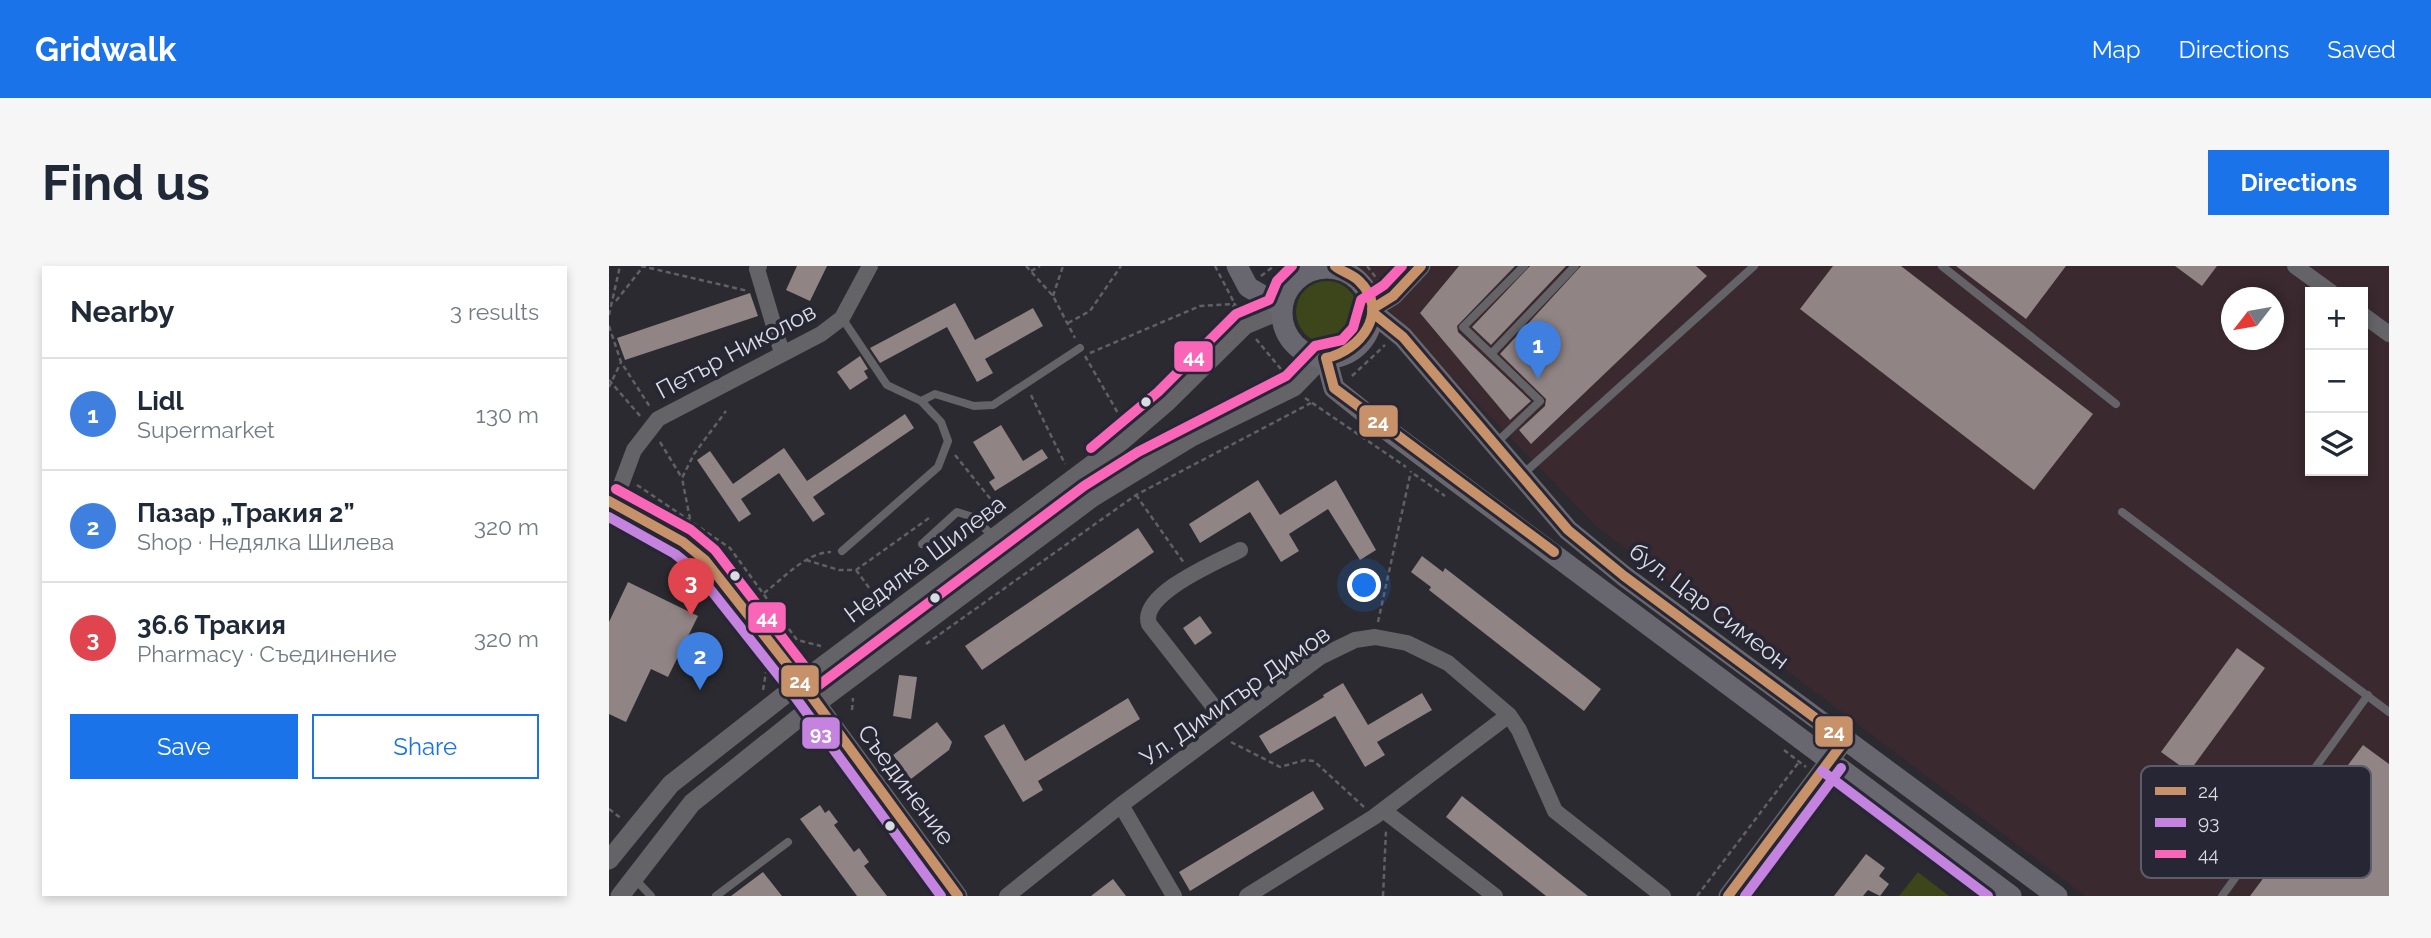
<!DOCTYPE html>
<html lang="en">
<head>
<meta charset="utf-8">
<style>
  :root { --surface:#fff; --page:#f6f6f7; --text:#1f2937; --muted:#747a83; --line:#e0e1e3; --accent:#1a73e8 }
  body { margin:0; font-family:Raleway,sans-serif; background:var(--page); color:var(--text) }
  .controls { position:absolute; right:21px; top:21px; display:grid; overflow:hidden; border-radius:0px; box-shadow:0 4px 10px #0003 }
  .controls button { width:63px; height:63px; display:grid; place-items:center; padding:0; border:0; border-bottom:2px solid var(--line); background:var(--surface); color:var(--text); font:35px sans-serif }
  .compass { position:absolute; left:1612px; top:21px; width:63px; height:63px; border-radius:50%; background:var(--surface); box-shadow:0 4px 10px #0003; rotate:239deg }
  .you { position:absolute; left:756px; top:320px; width:24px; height:24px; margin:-18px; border:5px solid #fff; border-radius:50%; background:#1a73e8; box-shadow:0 0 0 10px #1a73e833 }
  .badge { display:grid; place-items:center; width:46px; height:46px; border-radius:50%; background:var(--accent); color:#fff; font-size:23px; font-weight:700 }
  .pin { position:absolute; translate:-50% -58px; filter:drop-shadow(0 2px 4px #0008) }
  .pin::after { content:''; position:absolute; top:37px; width:24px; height:21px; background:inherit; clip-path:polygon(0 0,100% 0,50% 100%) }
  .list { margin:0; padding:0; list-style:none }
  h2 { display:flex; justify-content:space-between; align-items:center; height:91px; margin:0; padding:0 28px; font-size:30px }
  h2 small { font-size:23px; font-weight:400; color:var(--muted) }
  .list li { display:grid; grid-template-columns:46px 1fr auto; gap:21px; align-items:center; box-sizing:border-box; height:112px; padding:0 28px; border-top:2px solid var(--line) }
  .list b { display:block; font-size:26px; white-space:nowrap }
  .list p { margin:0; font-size:23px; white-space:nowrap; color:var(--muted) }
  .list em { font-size:23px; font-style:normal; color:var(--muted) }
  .actions { display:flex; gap:14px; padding:21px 28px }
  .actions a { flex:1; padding:16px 0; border:2px solid var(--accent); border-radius:0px; text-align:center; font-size:24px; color:var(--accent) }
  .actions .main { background:var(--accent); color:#fff }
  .icon { flex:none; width:38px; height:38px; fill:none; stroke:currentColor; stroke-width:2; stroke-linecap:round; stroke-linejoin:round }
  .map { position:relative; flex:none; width:1780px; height:630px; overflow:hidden; border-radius:0px }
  header { display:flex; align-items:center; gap:42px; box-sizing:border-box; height:98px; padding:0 35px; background:var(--accent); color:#fff }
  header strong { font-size:33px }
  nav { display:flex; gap:38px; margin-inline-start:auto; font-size:24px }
  .intro { display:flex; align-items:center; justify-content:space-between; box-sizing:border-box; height:168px; padding:0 42px }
  h1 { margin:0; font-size:49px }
  .button { padding:18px 32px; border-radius:0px; background:var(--accent); color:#fff; font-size:24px; font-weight:700 }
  main { display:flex; gap:42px; padding:0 42px }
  aside { flex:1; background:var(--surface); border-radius:0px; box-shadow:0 4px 10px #0003 }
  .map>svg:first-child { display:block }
</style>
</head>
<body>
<header>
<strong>Gridwalk</strong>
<nav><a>Map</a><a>Directions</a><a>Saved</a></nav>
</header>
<div class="intro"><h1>Find us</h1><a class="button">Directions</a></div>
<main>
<aside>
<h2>Nearby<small>3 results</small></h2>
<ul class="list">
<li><span class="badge" style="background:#3f7fe0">1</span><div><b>Lidl</b><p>Supermarket</p></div><em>130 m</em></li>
<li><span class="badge" style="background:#3f7fe0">2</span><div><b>Пазар „Тракия 2”</b><p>Shop · Недялка Шилева</p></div><em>320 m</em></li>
<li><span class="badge" style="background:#e0444e">3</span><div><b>36.6 Тракия</b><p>Pharmacy · Съединение</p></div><em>320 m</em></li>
</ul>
<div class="actions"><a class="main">Save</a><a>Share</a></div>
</aside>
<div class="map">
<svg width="1780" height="630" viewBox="0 0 1780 630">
  <rect width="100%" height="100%" fill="#2a2a30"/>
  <path fill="#3a292e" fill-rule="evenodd" d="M745,0H1780V630H1476L988,261L795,62ZM1701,26H1754V205H1701ZM1622,32H1664V74H1622Z"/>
  <path fill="#3d451b" d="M687 46a31 31 0 1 1 62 0a31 31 0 1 1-62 0Z
    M1309,606L1340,630H1290Z"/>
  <path fill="#908484" d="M188,0H218L201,35L177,24Z
    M850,0H906L848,60L849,66L922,135L901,154L811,47Z
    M921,0H957L882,79L863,61Z
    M972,0H1087L1098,10L922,178L910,164L936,140L937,133L891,88Z
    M1224,0H1292L1484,148L1425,224L1191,43Z
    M1347,0H1457L1417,53Z
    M1566,0H1608L1593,20Z
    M141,27L149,50L16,94L8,72Z
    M346,37L366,74L424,42L434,60L376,93L384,107L368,116L338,61L271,97L261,82Z
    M251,90L259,103L255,105L259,112L241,124L228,106Z
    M296,148L305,162L204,231L216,248L204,256L170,207L132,233L142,248L130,256L88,194L101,185L124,218L175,182L198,215Z
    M392,159L414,195L433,183L439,192L386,225L380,216L386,212L364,176Z
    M649,214L671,249L727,214L767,284L751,294L719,243L680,268L690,285L672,296L641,246L591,277L580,258Z
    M529,262L545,286L373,404L356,380Z
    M813,290L834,306L836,302L992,423L975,445L820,324L822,321L802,306Z
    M19,316L89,350L59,411L42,403L17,456L0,448V356Z
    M591,350L603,367L586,379L574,362Z
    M1628,382L1656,402L1580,506L1552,486Z
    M290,409L308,411L302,453L284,450Z
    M734,417L759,459L813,427L823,444L768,476L776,489L756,501L726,450L661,488L650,470L715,431L714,429Z
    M519,432L531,453L429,515L434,524L414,536L375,470L395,458L416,495Z
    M328,456L343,476L340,484L302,513L284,489Z
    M1754,479L1780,498V630H1641Z
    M704,525L715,543L581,625L570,606Z
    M853,530L979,630H937L837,551Z
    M211,539L216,547L220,544L229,556L225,559L245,586L250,582L260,596L255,600L278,630H248L191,553Z
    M1257,588L1276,602L1270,610L1280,618L1271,630L1259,624L1254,630H1225Z
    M154,606L173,630H122Z
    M504,613L517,630H482Z"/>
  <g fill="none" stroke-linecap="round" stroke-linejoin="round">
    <path stroke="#606066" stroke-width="2.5" stroke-dasharray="5 3.5" stroke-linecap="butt" d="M32,0L139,25
      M417,0L444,30L466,72
      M606,0L629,44
      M758,0L772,18
      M422,5L431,0
      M652,10L665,0
      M444,30L454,0
      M7,35L33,2
      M0,49L11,0
      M614,55L626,38
      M459,57L481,45L512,0
      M0,60L12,96L41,141
      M647,73L676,108
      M481,87L591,40L626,38
      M476,90L513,154
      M743,110L776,79
      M0,114L32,151
      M0,121L12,96
      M422,129L456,198
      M536,131L610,60
      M696,132L797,201
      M51,176L73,212
      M346,189L392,246
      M805,208L836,230
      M28,219L121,282L188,374L212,380
      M527,229L575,297
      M81,253L73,212L85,188L117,145
      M197,294L230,304H247L320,252L322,255
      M247,304L272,338
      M155,327C175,312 196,287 222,286
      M769,356L802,205
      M317,378L527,229L702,137
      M154,424L157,406
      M243,444L244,432
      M194,470L207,471
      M622,476L671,501L696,494L705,495L755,541
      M1175,484L1197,501
      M1239,532L1369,630
      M0,543L13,553
      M774,630L777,565
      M1088,630L1190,496"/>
    <path stroke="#636368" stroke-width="8" d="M1333,0L1507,138
      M882,88L966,0
      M312,135L326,128L365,140L384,139L471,82
      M886,178L931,135L854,61L915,0
      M913,209L1145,0
      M1513,246L1780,446
      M313,278L348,246L364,251L386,272
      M233,285L329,201L339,175L332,156L312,135L278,119L233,52
      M25,612L42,630
      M107,630L179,576
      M1613,630L1759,429"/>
    <path stroke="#636368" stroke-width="16" d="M150,0L148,3L173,87
      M1686,0L1722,26
      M1754,49L1780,68
      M0,251L25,184L49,153L212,68L233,52L261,0
      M619,459L540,358C530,328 608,296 631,284
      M512,539L565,630
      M774,544L886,630
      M398,630L512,539L711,391L746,374L766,371L798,377L839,397L900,449L910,464L946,545L1054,630
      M638,630L765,551L900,449"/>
    <path stroke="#636368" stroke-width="19" d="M724,2L726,0
      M763,43L784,30L812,0
      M0,235L74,276L96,294L192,416L349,630
      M0,594L62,518L192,416L501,185L558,136L636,59L672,44
      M11,630L83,537L207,438L483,232L583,171L685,121L713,92
      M1119,630L1236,474"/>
    <path stroke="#68666f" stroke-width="21" d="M628,0L639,21L673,41
      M673 47a45 45 0 1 1 90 0a45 45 0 1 1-90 0Z
      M763,46L794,71L959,264L1015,310L1448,630
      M717,92L725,122L761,151L1402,630"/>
    <defs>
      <path id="bus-1" d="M726,0C733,6 743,8 750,15C782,45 751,85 717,92L725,122L945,286
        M763,43L784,30L812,0
        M763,46L794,71L959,264L1015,310L1236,474L1119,630
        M0,235L74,276L96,294L192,416L349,630"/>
      <path id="bus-2" d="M0,251L66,288L86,304L181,424L332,630
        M1213,505L1379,630
        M1136,630L1232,502"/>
      <path id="bus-3" d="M482,182L549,126L627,48L660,34L668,15L683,0
        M7,223L82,264L106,284L210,419L475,220L529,186L677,110L706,80L733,74L744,62L752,34L775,19L793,0"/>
    </defs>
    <use href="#bus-1" stroke="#272634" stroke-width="16"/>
    <use href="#bus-2" stroke="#272634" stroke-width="16"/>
    <use href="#bus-3" stroke="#272634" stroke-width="16"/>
    <use href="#bus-1" stroke="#c7916a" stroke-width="10"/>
    <use href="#bus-2" stroke="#c483df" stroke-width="10"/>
    <use href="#bus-3" stroke="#fa66b7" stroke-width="10"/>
  </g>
  <g fill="#dbdbe4" stroke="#272634" stroke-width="2.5">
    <circle cx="537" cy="136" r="6"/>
    <circle cx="126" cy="310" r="6"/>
    <circle cx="326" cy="332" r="6"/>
    <circle cx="281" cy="560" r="6"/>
  </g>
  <g text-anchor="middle" stroke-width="7" stroke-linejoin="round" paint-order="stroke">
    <g font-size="24" fill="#dbdbe4" stroke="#272634">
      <text transform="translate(127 85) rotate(-28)" y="8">Петър Николов</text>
      <text transform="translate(316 293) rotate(-37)" y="8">Недялка Шилева</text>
      <text transform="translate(1100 340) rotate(37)" y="8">бул. Цар Симеон</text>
      <text transform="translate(626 430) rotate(-35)" y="8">Ул. Димитър Димов</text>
      <text transform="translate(297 519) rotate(53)" y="8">Съединение</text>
    </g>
  </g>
  <rect x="1532" y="500" width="230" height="112" rx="10" fill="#272634" stroke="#5d5c69" stroke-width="2"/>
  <rect x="1546" y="521" width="31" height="8" fill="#c7916a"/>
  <rect x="1546" y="552" width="31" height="9" fill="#c483df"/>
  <rect x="1546" y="584" width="31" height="8" fill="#fa66b7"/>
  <g font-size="19" fill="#dbdbe4">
    <text x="1589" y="532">24</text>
    <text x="1589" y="563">93</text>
    <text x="1589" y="595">44</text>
  </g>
  <g stroke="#272634" stroke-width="2.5">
    <rect x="564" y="74" width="41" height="33" rx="7" fill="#fa66b7"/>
    <rect x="749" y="138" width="41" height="34" rx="7" fill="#c7916a"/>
    <rect x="138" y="335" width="40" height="33" rx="7" fill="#fa66b7"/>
    <rect x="171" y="398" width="40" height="34" rx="7" fill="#c7916a"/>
    <rect x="1205" y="449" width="40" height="33" rx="7" fill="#c7916a"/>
    <rect x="192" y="450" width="40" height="34" rx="7" fill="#c483df"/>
  </g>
  <g font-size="19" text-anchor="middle" font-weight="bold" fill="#fff">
    <text x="585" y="97">44</text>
    <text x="769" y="162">24</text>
    <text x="158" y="358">44</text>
    <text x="191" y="422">24</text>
    <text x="1225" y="472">24</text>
    <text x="212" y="474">93</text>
  </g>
</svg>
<div class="controls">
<button>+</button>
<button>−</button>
<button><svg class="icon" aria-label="layers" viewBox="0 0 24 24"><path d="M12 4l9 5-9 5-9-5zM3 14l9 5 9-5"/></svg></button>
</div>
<svg class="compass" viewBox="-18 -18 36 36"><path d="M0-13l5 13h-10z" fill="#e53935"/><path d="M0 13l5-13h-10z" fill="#747a83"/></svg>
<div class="you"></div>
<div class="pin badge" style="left:929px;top:113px;background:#3f7fe0">1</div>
<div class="pin badge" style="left:91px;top:424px;background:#3f7fe0">2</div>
<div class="pin badge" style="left:82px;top:350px;background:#e0444e">3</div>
</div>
</main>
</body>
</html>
